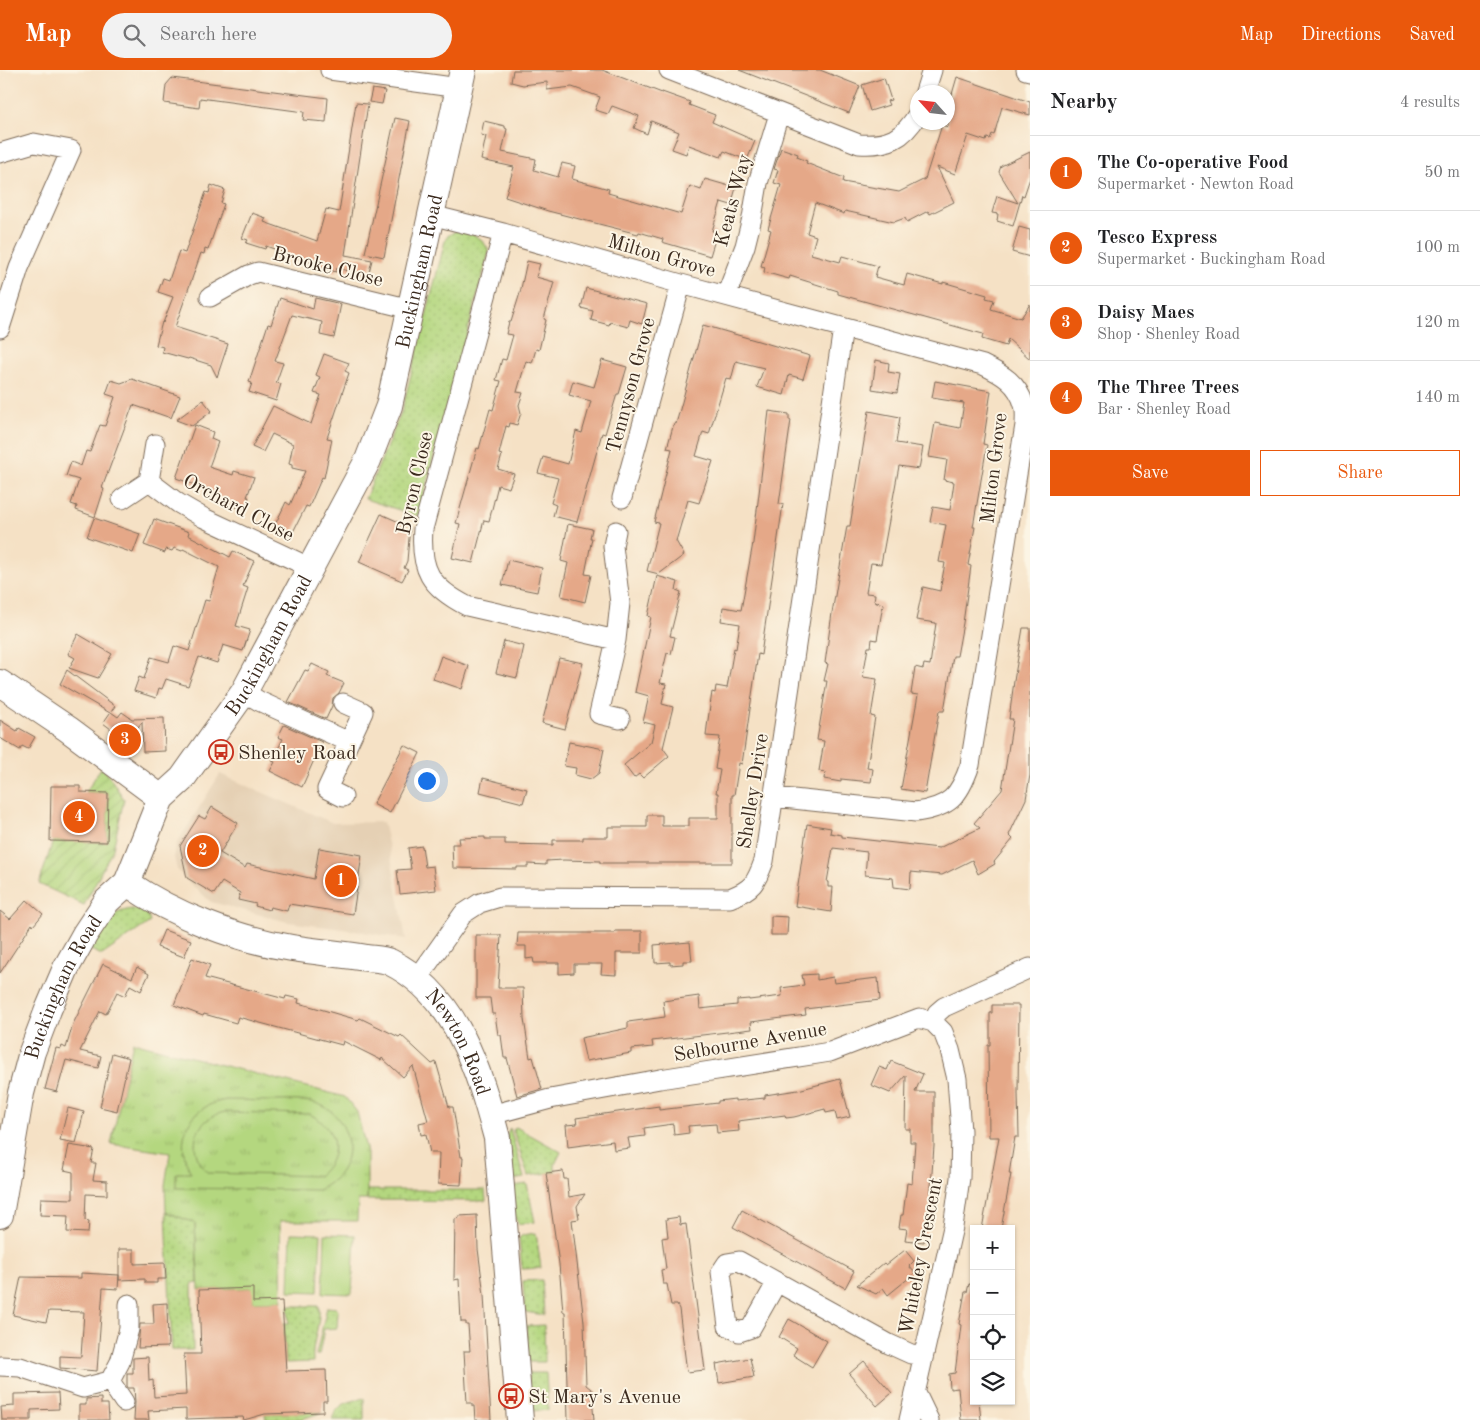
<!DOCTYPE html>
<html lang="en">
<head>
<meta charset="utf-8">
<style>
  :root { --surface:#fff; --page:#f2f2f2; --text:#202124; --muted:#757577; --line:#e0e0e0; --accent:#ea580c }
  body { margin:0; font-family:"Old Standard TT",serif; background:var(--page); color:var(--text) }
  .controls { position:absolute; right:15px; bottom:15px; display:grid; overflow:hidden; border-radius:0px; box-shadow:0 1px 4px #0004 }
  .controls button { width:45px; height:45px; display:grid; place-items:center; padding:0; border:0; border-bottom:1px solid var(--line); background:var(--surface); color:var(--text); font:25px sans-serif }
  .compass { position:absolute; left:910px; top:15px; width:45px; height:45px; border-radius:50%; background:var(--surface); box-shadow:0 1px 4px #0004; rotate:297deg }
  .you { position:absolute; left:426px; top:710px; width:18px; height:18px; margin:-12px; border:4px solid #fff; border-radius:50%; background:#1a73e8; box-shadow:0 0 0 8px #1a73e833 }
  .badge { display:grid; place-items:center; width:32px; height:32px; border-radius:50%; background:var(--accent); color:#fff; font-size:16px; font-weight:700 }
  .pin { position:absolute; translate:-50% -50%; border:2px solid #fff; box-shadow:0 1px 5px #0006 }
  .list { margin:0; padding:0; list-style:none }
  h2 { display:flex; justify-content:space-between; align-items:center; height:65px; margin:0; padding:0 20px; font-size:21px }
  h2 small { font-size:16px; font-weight:400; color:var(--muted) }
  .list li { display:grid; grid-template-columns:32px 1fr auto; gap:15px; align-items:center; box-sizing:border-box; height:75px; padding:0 20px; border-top:1px solid var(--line) }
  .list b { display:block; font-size:19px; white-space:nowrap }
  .list p { margin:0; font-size:16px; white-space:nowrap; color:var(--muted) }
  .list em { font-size:16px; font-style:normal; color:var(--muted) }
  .actions { display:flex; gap:10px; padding:15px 20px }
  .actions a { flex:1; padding:11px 0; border:1px solid var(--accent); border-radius:0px; text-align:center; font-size:18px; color:var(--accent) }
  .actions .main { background:var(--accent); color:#fff }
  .icon { flex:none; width:28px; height:28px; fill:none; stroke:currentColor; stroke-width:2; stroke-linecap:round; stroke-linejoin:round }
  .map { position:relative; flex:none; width:1030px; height:1350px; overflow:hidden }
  header { display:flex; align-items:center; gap:30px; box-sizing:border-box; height:70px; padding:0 25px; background:var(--accent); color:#fff }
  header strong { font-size:24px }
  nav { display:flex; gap:28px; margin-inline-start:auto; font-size:18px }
  .search { width:350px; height:45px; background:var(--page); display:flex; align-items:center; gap:12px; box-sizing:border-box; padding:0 18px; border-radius:28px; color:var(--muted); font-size:19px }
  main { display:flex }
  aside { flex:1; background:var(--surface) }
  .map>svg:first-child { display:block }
</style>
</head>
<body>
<header>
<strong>Map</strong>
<div class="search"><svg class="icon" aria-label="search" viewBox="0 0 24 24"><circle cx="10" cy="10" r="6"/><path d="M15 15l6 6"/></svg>Search here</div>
<nav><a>Map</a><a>Directions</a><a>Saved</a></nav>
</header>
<main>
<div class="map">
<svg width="1030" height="1350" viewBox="0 0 1030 1350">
  <defs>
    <pattern id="grass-dots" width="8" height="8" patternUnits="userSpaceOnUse" patternTransform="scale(1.25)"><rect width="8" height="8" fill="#b4d77f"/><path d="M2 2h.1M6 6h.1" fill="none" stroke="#9cb96d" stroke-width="1.8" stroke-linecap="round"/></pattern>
    <pattern id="park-tufts" width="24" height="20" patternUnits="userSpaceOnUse" patternTransform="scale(1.25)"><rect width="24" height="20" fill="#b4d77f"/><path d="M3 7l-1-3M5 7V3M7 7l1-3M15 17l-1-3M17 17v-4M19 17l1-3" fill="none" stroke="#9cb96d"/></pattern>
    <pattern id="garden-furrows" width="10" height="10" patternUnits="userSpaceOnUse" patternTransform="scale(1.25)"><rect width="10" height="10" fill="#b4d77f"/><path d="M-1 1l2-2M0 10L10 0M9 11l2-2" fill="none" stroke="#9cb96d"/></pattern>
  </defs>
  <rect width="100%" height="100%" fill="#fcf5e5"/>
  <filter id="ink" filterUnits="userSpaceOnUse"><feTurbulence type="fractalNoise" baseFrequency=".02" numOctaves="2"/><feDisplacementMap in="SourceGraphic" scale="10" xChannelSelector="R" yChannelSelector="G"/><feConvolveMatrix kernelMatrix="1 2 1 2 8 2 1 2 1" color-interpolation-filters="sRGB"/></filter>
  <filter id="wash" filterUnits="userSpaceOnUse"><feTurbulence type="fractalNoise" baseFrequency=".0096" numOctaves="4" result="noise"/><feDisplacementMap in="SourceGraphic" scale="20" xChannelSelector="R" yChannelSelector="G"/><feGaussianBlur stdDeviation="1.12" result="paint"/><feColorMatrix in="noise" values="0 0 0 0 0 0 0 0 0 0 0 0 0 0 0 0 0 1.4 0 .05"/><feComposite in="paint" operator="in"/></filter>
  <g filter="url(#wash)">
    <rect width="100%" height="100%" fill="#f5e1c5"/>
    <path fill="#e5d0b4" d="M220,704L333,753L383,752L389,777L406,869L351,860L288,852L211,832L185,809L177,799L174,787L176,775Z"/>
    <path fill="url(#grass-dots)" stroke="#78804e" d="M457,160C474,165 482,165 489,182L418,446L365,429L402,340L446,167Z
      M132,839L146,841L150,852L102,885L91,880L90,873C104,853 107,843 132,839Z
      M516,1057L561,1082L555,1094V1102L528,1106L513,1060Z
      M510,1058L524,1108L512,1110L506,1067Z
      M527,1114L535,1152L519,1154L514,1147L513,1116Z
      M367,1120H485L486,1131L367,1130Z
      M166,1142L195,1153L198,1213L192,1214L193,1280H172Z
      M536,1163L541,1198L522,1199L519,1168L523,1165Z
      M542,1210L544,1245L525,1242L523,1211Z
      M288,1236H319C321,1255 311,1273 313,1292L286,1293L284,1253H289Z
      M327,1237L336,1238L338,1241L337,1258L324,1259L319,1285H316Z
      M544,1255L545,1292H529L526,1256Z
      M529,1303H546L548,1340L527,1341Z
      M364,1328V1350H332C337,1333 349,1332 364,1328Z
      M323,1342L298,1350H266L265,1344Z"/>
    <path fill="url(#park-tufts)" stroke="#78804e" d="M133,972L345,1027L357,1042L367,1083V1130H358L357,1151H280L282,1231L253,1232L252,1218L199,1220L195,1153L166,1142L165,1115L170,1083L111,1074Z"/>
    <path fill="url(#garden-furrows)" stroke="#78804e" d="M101,698L107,703L124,729L113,779L84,835L39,814L53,771L107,772L108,723L86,722Z"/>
    <path fill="#b4d77f" stroke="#78804e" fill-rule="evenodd" d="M226,1030C243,1030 260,1031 276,1031C287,1031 300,1030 311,1032C333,1036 349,1057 348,1079C347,1099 335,1112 318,1120L176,1118V1103H191C173,1070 188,1036 226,1030ZM225,1042L309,1044C337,1056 343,1086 318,1106L208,1103C185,1081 194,1048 225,1042Z
      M291,1163L321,1164L318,1222L289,1221Z
      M325,1164L355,1165L352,1224L323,1223Z"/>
    <g id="blocks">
      <path fill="#e5a888" d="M513,0H602L662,23V22L690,32L689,35L715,45L712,52L755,71L747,90L724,81L721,87L689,75L686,84L672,79L679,62L651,51L647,64L634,58L639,46L612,36L608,44L595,40L600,27L572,17L547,20V12L523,15L511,12Z
        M739,0H820L860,16L849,43Z
        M957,7L1030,32V45L1002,37L994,65L992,64L990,69L987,68L986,71L968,65L955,104L937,97L954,132L930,144L928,141L907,152L905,148L894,152L845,141L844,144L815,133L807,163L816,166L811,184L840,192L842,186L878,196L875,207L904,215L907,204L943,214V212L987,225L986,228L994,230L991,239L1021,248L1030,234V289L1008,269L1006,276L982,269L983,264L838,224V221L790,206L789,209L764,202L765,197L761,196L771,160L768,159L781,115L774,113L778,100L774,99L781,78L798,84L797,87L807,91L806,93L844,108L843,112L899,122L925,109L942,55L948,57V38Z
        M172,8L328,28L326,52L303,50L304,42L200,28L199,38L164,33L166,15Z
        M884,8L891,30L887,31L889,35L870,41L862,15Z
        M372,19L385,21L382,34L369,32Z
        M356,33L368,34L345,185L372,190L368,206L337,198L336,202L319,197L320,196L266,176L265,179L246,173L248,170L242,168L252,143L266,148L264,152L317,171L326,139L339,142Z
        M395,48L410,51L384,187L365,183Z
        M484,51L505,56V58L507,59L502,82L536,89L534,100L558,107L562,93L575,96L572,109L609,119L608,123L681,144L690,116L701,120L705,109L736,118L731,135L721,132L712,161L717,163L710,186L662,172L663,169L639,162L638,164L548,141L505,127L514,97L481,90L486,66L481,65Z
        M1030,82V108L1024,126L1022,125L1013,156L997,151L998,144L992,143L997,126L1018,133L999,102L1001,96Z
        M211,115L225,120L221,133L224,134L208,180L205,179L204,184L201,183L175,257L228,274L217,307L211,295L189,288L188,289L162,282L163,277L156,275L162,252L163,253L173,227L158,222L163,208L169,210L179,181L185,183L206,122L209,123Z
        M1019,157L1030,160V187L1012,182Z
        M527,191L540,194L536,207L554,212L544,249L546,250L539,280L536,279L532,293L526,291L517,322L523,323L519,335L521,343L517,355L510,353L509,357L506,356L499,384L502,385L498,399L514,404L509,418L498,415L489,451L484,450L473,493L452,488L460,454L456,453L477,378L479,379L490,339L493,340L501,311L496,310L502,289L506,290L513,265L506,264L509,252H511L520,223Z
        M586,218L647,234L642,254L630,250L628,257L610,252L609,255L591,250L593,241L581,238Z
        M280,228L313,239L315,228L341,234L334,268L320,265L322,252L292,245L275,291L283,293L276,313L281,314L276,331L249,322L252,313L249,312L268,254L271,255Z
        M703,255L810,286L803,309L789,305L784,325L757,317L764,298L736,291L731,310L726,308L709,364L703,362L696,386L713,391L699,433L688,430L676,471L684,485L659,504L647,501L659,453L654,452L672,379L667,378L674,353L676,354Z
        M324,284L349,293L345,301L349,303L327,368L332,369L324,408L322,407L309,437L306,436L291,466L274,457L286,432L290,435L305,401L292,398V395L289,394L293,374L272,364L263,382L252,377L273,336L311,354L321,325L314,323L320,307L316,305Z
        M602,290L627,297L619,324H617L605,364L602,363L577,452L553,446L556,435L551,433L558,408L538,403L543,387L568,394L576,361L582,363L591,331L569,325L573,311L594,317Z
        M876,290L889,293L888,302L900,304L897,323L872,319Z
        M132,309L180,326L171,348L133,335L102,418L104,419L95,447L76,440L77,436L71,434L79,410L66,406L71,392L81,396L86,381L90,382L100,355L105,356L115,327L106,324L111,310L121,313Z
        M935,311L991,321L983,374L987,375L973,457H975L968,495L971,496L963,553L957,586H953L944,641H939L925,723L901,719L918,625L911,624L915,597L923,599L924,594L930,595L936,553L916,550L923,517L940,521L945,493L939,492L946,455L930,452L933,437L950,440L954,412L944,410L947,390L929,387L935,353L960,358L964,333L932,328Z
        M203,330L212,341L192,356L176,350Z
        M769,341L789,344V350H791L779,434H783L764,563L761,585L758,584L742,694L739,693L734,725H732V793H600V791L564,790L546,791V795L528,794V797H517V799L453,798L452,774H460L459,768L485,767V769H505V774L553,775V770H583V767H608V757H647V745H662V756H689V748H718V723H716L720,700L715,699L720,667L706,666L707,657L712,622L715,623L716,616L727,618L734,578L736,579L740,554L721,551L723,537L741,540L753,473Z
        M869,341L900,347L896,373L923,377L919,399L899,396L881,494L871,493L866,523L875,524L874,531L883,534L877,570L872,569L871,577H868L863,607L877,609L871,646L875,647L867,698L873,699L871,712L841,709V712L824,709L825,702L819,701L824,671L817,670L827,611H824L828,594L825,593L832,543L847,456H850Z
        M195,355L213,362L211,369L218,372L209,397L233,405L234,401L254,407L247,427H249L245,440L209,428L212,421L176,408Z
        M381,444L410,457L407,491L404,498L408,500L402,511L359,492Z
        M94,448L140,464L133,483L87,467Z
        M154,449L189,462L188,465L230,487L233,481L254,491L243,516L248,518L236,556L250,560L243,581L223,575L217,593L199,587L188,616L166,609L162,619L159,618L156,628L134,621L139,607L144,609L151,587L169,592L174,576L189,581L205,530L209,531L219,497L183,479L182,481L174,478L172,481L166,479L165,483L144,475Z
        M568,454L592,459L590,468H592L585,504L591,505L585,532L561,526L568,493L561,491Z
        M508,490L542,498L537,522L502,515Z
        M657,506L678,512L676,520L681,522L670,566L675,567L671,584L667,583L660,613L666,614L662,634L673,637L663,678L669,686L643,708L639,704L634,708L624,695L651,672L655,655L643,652L649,626L635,622L651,547L648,546Z
        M1023,558H1030V705L1026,729L1009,765L1013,769L994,792L995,794L978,804L972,790L942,805L911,802L910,819L894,817L893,808L865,805L867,782L833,778L827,812H828V817H833L831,842L795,836L807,754L831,758L830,763L842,765V767L939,778L980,758L974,753L1002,720L1013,649H1009L1014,611Z
        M78,564L112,584L98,608L69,598L75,588L68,584Z
        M504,571L524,576L517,608L496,603Z
        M441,586L469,596L462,619L433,609Z
        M559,588L583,593L565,659L542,653Z
        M312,594L329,602L327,606L344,613L339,623L333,628L332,636L326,649L288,632L305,600L308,601Z
        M67,600L115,636L111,642L118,647L122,642L132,649L164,648L165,681L143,682L142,652L127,671L103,653L110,643L60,614Z
        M0,650L17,661L19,658L35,667L28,679L22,676L20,680L0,668Z
        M284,655L322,672L302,717L270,701L275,692L272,691L283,669L278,667Z
        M569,672L604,679L599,703L591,709L575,705L576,698L564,696Z
        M404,675L420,683L390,743L373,734Z
        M483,708L527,719L523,733L480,722Z
        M51,716H80V722L108,723L107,772L50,771Z
        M212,737L238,753L220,783L245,798L247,794L314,809L319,778L362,785L353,844L289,834L287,841L270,837L269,840L255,836L256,834L238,830L240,823L222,812L214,824L187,808L180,776L199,746L205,749Z
        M422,776L425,797L433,796L436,820L400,824L397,800L411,799L408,778Z
        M27,830L43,844L33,856L32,854L0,903V841L10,849Z
        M771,846L788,847L787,865H771Z
        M164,860L191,870L184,887L157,877Z
        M615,861H642V883H616V905L601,904L602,894H574V903L559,904V893H534L533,888L526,889V876H517L518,863H615Z
        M476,865H501L498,918H523L524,949L530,988L533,987L542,1019L517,1026L507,988H504L501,965H498L495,944H492L490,928H476Z
        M690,872L692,891H683V894L670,895V892L655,893L654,875Z
        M192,888L210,895L205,908L285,929L286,926L299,929L298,933L313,937L358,950L360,948L399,967L401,965L432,994L436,992L449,1037H453L461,1087H463L461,1115L438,1114L439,1083H430L426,1064L421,1065L419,1053L428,1051L413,996L403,1007L382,988L381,990L343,971L342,975L238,947L236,953L204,944L203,946L174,935Z
        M103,894L132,908L137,897L149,904L141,921L130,915L125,926L117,922L106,944L100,941L80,981L101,986L98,998L66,990L57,1022L45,1019L56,978L61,979L62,976L66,978L73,954Z
        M817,904V910L833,907L834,913L878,908L880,930L805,939L806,945L751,952L752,959L652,971L653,977L631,979V983L586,991L581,968L628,958V952L665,947L663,931L699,926L700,939L737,935V930L749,929V930L782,926L781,918L804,915L802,905Z
        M992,935H1019L1018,1023L1019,1067H1015L1009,1104H1011L1001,1159H982L999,1067H989L988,975H990V943H992Z
        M112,983L129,988L117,1041L100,1037Z
        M891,991L923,1004L915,1022H934V1076L930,1130L924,1172L905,1170L907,1159L899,1158L901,1145H903L907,1113L912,1114L915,1072H910V1059H905L906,1005L890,1023L871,1015L879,997L887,1000Z
        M840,1009L850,1047L837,1050L835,1041L826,1043L825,1039L794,1047L786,1048L785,1045L738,1051L739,1061L717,1063L716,1054L688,1056L689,1063L674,1065L673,1054L644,1058L645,1066L628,1068L630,1078L614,1080L613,1071L568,1077L566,1055L577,1054L576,1048L659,1036V1040L718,1033V1031L735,1029V1031L765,1028V1025L798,1020Z
        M68,1038L84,1042L76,1073L60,1070Z
        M69,1075L94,1079L91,1093H96L93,1110L107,1111V1125L86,1124L85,1150L89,1151L88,1163L67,1162L68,1146L40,1145L41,1128L73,1129V1102L64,1100Z
        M563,1101L564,1109H567L569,1127L585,1124L577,1136L579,1149L572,1150L584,1252L586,1315L596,1323L592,1327L594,1350H568L565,1242H563L559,1194L546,1103Z
        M742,1140L854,1201L845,1218L733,1157Z
        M477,1145L478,1179L484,1225L491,1350H475L474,1336H472V1333H467L464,1281H470L468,1255H466V1252H461L459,1209L454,1210L455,1149L459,1148V1146Z
        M679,1147L680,1155L686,1154L705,1300L687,1302L679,1239L677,1235H671L667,1214H663L661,1200L666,1199L662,1168L668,1167L666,1149Z
        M119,1179H134V1194L165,1193L166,1209H157V1213H145V1209L119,1210Z
        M905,1180L914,1191L909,1196L915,1203L888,1225L883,1218L876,1224L857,1215L884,1193L886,1195Z
        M81,1203L119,1205L118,1219L103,1218L97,1301L60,1298V1286L81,1287L84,1242L49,1241L46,1252L13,1245L21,1207L81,1208Z
        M969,1214L974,1215V1331H979L981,1350H961L958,1318L950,1319L949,1304L955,1303L961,1255L959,1254L965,1222H967Z
        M253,1218V1232L282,1231L286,1301L326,1300L327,1331H323V1342L265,1344L244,1350L243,1347L186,1349V1339L148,1341L149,1350H134L135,1332L134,1318H128L127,1316V1303H133V1288L148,1287L149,1311L153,1310L154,1327L186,1325L184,1284H201L199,1220Z
        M167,1233L168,1277L138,1278L140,1254H154L153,1234Z
        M789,1249L827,1271L812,1297L793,1285L797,1278L779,1267Z
        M750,1288L754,1307L719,1313L716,1294Z
        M864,1291L892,1323L877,1336L849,1304Z
        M58,1323L59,1339L31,1340V1350H2L1,1337L14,1336V1324Z
        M101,1328V1334H108L109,1350H79V1335H86V1329Z"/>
    </g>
  </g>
  <g filter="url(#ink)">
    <use href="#blocks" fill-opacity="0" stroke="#7c6a58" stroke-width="1"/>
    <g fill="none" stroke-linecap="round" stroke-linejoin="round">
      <defs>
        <path id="street" d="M330,0L459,18
          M669,0L859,74C888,76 903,69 918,44
          M1026,0L1030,1
          M925,22L932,0
          M0,83L34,73L71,80L19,198L0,258
          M431,145L503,163L681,214L983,295C1002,304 1018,313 1024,335C1026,341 1025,349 1025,355L970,695C959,727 950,737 916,742L774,727
          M503,163L423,459C420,500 430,517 467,536L616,570
          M726,226L745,176L752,148L758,113L779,44
          M210,227L249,205L258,202L411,239
          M149,411L178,433L204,448L311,498
          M622,428L681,214
          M122,429L149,411L155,374
          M616,461L613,476L620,533L616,570L599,644L620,649
          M244,622L259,631L349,672
          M343,727L327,719L363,642L343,633
          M417,909L463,844L480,833L500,827L730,828C753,819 756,813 764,791L843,258
          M933,952L937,943L944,937L1030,898
          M491,1045L550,1029L660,1009L830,982L919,948L933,952L943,962L950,980L957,1009L961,1061L960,1108L953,1157L909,1350
          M777,1212L751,1258L739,1262L728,1256L721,1202L727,1193L739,1191L889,1274L911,1284L923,1285
          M0,1296L20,1297L83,1318L110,1311L120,1292L129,1259V1234
          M110,1311L124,1332
          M916,1323L929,1350"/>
        <g id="secondary">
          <path d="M0,613L68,659L161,728"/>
          <path id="s1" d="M127,813C174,845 235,869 292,878C317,882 342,884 367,888C374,889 383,889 390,892C457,925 479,1001 497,1068L520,1350"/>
          <path id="s2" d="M0,1145L21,1023L32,982L48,940L66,898L85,864L107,831L127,813L161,728L182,709L244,622L368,390L389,336L463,0"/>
        </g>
      </defs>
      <use href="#street" stroke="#7c6a58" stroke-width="21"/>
      <use href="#secondary" stroke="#7c6a58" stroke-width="28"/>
      <use href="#street" stroke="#fff" stroke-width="19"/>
      <use href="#secondary" stroke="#fff" stroke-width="26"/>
    </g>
  </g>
  <defs>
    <symbol id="bus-ring" viewBox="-11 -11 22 22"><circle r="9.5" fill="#fcf5e5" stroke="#c8321e" stroke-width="1.5"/><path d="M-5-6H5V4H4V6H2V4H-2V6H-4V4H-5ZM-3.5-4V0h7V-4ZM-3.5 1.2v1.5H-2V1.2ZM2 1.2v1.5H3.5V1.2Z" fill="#c8321e"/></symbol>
  </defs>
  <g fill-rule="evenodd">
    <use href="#bus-ring" x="207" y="668" width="28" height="28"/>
    <use href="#bus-ring" x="497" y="1312" width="28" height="28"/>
  </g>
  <g text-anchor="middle" stroke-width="4" stroke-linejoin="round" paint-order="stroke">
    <g font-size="20" fill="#3b2a1e" stroke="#fcf5e5">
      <text transform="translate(732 130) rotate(-75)" y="7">Keats Way</text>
      <text transform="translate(662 185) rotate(16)" y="7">Milton Grove</text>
      <text transform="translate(328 196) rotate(14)" y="7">Brooke Close</text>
      <text dy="7" stroke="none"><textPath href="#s2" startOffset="1048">Buckingham Road</textPath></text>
      <text transform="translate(630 315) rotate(-75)" y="7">Tennyson Grove</text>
      <text transform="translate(993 398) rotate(-83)" y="7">Milton Grove</text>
      <text transform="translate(414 413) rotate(-77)" y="7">Byron Close</text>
      <text transform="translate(239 437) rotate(28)" y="7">Orchard Close</text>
      <text dy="7" stroke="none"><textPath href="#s2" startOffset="642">Buckingham Road</textPath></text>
      <text transform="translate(752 721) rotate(-81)" y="7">Shelley Drive</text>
      <text dy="7" stroke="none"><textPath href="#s2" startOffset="238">Buckingham Road</textPath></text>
      <text transform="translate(750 971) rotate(-10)" y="7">Selbourne Avenue</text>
      <text dy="7" stroke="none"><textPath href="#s1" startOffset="386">Newton Road</textPath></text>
      <text transform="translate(920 1186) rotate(-79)" y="7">Whiteley Crescent</text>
    </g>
    <g font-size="20" fill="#3b2a1e" stroke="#fcf5e5" text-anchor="start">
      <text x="238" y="689">Shenley Road</text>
      <text x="528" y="1333">St Mary's Avenue</text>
    </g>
  </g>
</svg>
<div class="controls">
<button>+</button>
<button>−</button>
<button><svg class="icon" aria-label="locate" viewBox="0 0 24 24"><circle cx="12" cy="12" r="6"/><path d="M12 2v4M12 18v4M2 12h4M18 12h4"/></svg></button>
<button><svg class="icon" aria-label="layers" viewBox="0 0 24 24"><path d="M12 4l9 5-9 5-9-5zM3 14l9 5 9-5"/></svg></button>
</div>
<svg class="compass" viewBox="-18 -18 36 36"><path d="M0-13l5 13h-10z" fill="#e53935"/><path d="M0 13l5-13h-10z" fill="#757577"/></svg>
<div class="you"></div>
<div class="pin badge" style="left:341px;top:811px">1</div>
<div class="pin badge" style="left:203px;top:781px">2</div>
<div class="pin badge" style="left:125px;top:670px">3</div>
<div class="pin badge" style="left:79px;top:747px">4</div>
</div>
<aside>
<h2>Nearby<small>4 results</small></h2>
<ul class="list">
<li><span class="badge">1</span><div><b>The Co-operative Food</b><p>Supermarket · Newton Road</p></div><em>50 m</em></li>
<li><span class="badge">2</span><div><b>Tesco Express</b><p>Supermarket · Buckingham Road</p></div><em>100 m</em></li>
<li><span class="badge">3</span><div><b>Daisy Maes</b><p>Shop · Shenley Road</p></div><em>120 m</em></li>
<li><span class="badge">4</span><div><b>The Three Trees</b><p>Bar · Shenley Road</p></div><em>140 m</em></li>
</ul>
<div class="actions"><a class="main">Save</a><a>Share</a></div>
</aside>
</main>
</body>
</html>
